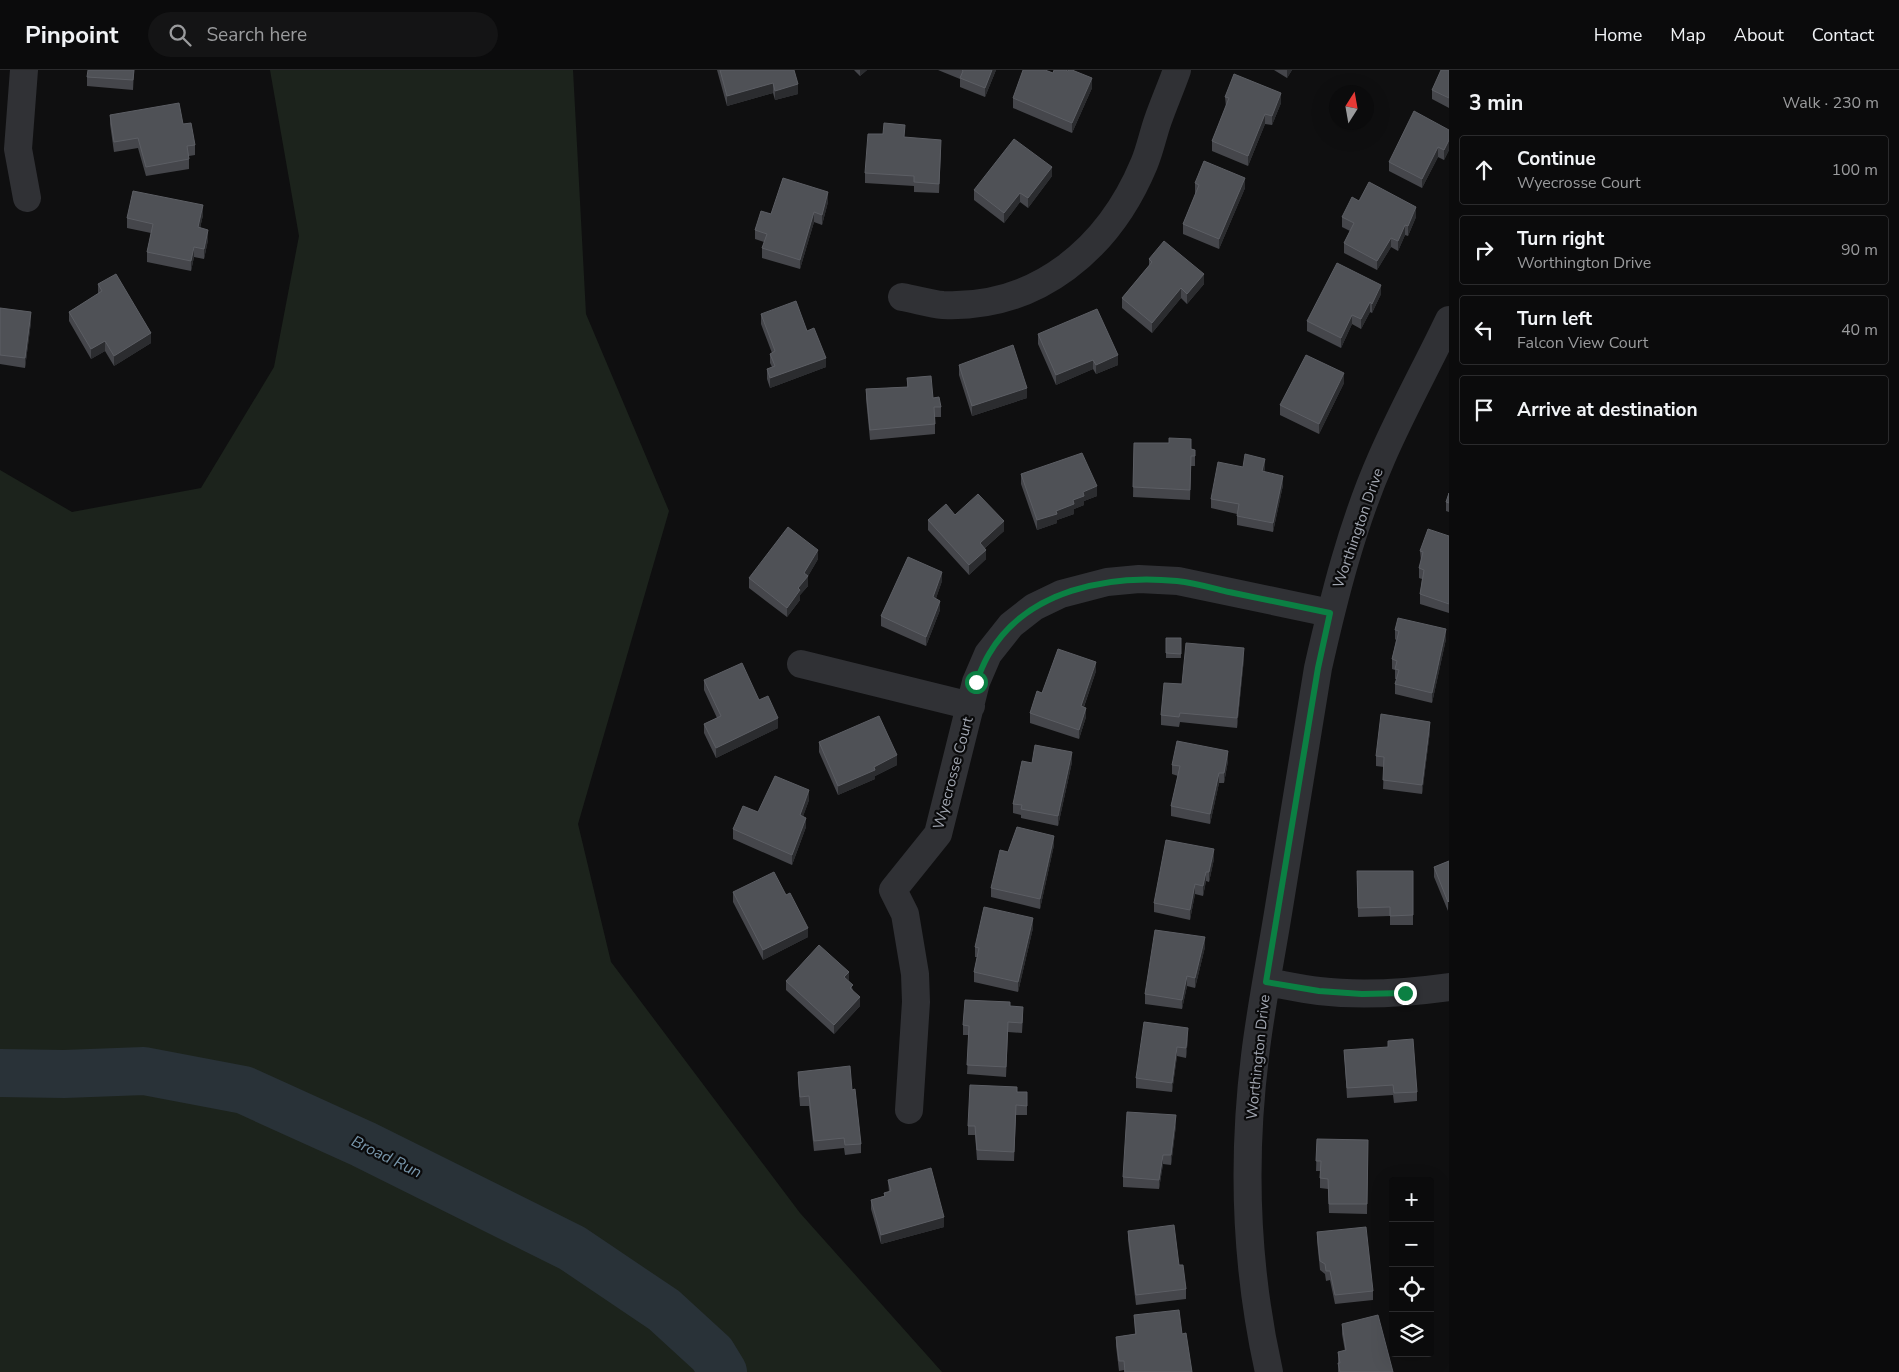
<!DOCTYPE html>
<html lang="en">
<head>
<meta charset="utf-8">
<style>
  :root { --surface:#0b0b0c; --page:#141415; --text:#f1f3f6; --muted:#9a9b9d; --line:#2b2b2d }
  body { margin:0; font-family:"Nunito Sans",sans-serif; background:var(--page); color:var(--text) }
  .controls { position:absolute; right:15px; bottom:15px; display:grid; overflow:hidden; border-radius:5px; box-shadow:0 5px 20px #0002 }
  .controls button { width:45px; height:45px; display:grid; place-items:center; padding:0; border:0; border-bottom:1px solid var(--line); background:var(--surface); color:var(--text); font:25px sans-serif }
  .compass { position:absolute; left:1329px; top:15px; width:45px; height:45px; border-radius:50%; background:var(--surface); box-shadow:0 5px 20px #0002; rotate:11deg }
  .stop { position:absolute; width:15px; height:15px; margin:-11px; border:4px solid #0b8043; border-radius:50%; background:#fff }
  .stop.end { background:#0b8043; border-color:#fff; box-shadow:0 1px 5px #0008 }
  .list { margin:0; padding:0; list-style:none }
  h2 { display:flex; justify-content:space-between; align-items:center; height:65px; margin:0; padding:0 20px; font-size:21px }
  h2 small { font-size:16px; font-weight:400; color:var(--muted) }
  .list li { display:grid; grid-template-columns:32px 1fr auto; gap:15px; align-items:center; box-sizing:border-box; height:70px; margin:0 10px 10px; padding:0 10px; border:1px solid var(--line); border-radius:5px }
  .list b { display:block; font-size:19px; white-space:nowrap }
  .list p { margin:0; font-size:16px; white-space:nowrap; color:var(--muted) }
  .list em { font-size:16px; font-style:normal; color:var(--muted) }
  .icon { flex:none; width:28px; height:28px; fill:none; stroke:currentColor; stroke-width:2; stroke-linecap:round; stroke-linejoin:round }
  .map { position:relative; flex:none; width:1449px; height:1302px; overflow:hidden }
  header { display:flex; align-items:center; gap:30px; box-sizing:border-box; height:70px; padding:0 25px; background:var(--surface); border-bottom:1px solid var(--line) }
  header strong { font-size:24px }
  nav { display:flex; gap:28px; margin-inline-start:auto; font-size:18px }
  .search { width:350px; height:45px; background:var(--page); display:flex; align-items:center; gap:12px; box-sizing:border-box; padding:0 18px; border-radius:28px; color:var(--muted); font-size:19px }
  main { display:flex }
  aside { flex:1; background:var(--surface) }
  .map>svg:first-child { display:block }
</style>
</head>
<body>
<header>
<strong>Pinpoint</strong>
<div class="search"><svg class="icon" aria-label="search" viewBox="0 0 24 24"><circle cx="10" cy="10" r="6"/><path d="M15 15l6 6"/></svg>Search here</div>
<nav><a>Home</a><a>Map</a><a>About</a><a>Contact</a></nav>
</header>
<main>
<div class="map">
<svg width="1449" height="1302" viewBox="0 0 1449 1302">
  <rect width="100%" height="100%" fill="#0f0f10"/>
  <path fill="#1c231c" d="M270,0H573L586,244L669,441L578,754L611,892L800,1143L942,1302H0V400L72,442L201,418L274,297L299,166Z"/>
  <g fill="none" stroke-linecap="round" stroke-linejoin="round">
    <path stroke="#293238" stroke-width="48" d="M0,1003L64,1004L144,1001L244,1020L363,1074L572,1178L664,1240L712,1284L723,1302"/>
    <path stroke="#303135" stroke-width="28" d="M24,0L18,79L27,128
      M902,227C915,229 930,234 943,235C1038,239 1109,178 1144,94C1150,80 1153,64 1158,50C1164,33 1171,17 1177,0
      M801,594L971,636
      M1267,912C1284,915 1302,919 1319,921C1363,926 1406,923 1449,917
      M909,1040L916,932L915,904L905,844L893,820L938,764L976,612L988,584L1011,555L1034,537L1061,524L1107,512L1139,509L1178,511L1330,543
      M1269,1302C1246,1199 1242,1091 1255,986C1261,936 1271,887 1279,837C1292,757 1305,678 1318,598C1334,527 1352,455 1382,387C1402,341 1427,296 1449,250"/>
  </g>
  <path fill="#45464b" d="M134,0L133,20L87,16V7Z
    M717,0H794L798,24L775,30L773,23L727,36Z
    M854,0H867L860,6Z
    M938,0H996L985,27L960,17V9Z
    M1274,0H1292L1287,8Z
    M1449,0V38L1432,29V20Z
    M1092,18L1072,63L1013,38V28Z
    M1225,27L1281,33L1272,55L1265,54L1248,96L1212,81V71L1226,37Z
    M110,45L183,54L195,75V85L189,86V99L146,106L138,78L114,82L110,54Z
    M1449,60V80L1444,90L1438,87L1422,118L1389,101V92Z
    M905,67L941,80L939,123L914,122V116L865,113V103Z
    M1052,106L1028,138L1020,132L1004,153L974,130V120Z
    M1195,113L1245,118L1219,179L1183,164V154L1196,123H1195Z
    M1359,131L1416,147L1408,166L1405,165L1398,181L1391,177L1377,200L1344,183V173L1350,161L1342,157V147Z
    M828,132L822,155L814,152L800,199L762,188V178L764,172L755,169V160L771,144Z
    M203,145L200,158L208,170L204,189L194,187L191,201L147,192V182L151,163L127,158V148Z
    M1149,189L1204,214L1187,234L1181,228L1152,263L1122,238V228L1149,196Z
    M98,214L151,273L114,296L105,281L91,289L69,251V242L98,224Z
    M1381,224L1372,243L1370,242L1361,259L1352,254L1341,278L1307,261V251Z
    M0,238L31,252L25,298L0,294Z
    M761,244L807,261L826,297L770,318L767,309V299L772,297L770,293V284L772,283L761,254Z
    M1038,264L1118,295L1096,304L1093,299L1056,315L1038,274Z
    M959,295L1027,328L972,346L959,305Z
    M907,308L933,328L941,337V347H935V364L870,370L866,329V319L907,317Z
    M1344,313L1319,364L1280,345V335Z
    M1134,373L1195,380V396H1191L1190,430L1133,427Z
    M1243,397L1265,398L1264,402L1283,415L1273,462L1237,455V444L1211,438V429Z
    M1021,404L1097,426L1084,431V435L1074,439V444L1057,450V453L1037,460L1021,414Z
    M1449,423V442L1446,441V432Z
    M955,445L1004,461L985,478L986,489L969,505L928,460V450Z
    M1449,466V543L1420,534V524L1422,509L1419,508V498L1421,491L1420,481Z
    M818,489L808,506V516L800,525V530L787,547L749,518V508Z
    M942,511L936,528L940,540L926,576L881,556V546Z
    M1395,560L1446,569L1432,633L1395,624V614L1397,609H1395V600L1392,599V589L1396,570L1395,569Z
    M1166,568H1181V588H1166Z
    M1244,588L1237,658L1180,652L1179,657L1161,655V645Z
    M1096,601L1084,637L1086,647L1079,669L1030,653V643L1042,623Z
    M704,610L759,630L778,658L716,688L704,663V654L717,648L704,620Z
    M1430,661L1422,724L1383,719L1384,697L1376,696V686Z
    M819,672L897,695L875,706V709L838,725L819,682Z
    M1228,691L1224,713H1219L1210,754L1171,746V736L1178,706L1172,704V695Z
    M1072,692L1058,756L1021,748V745L1013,743V734L1032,693Z
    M809,730L803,746L806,757L792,795L733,769V759L758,742Z
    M1054,775L1040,839L991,827V818L1008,782Z
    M1214,789L1209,812L1206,811L1203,826L1195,824L1190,850L1154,842V833Z
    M1449,791L1448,841L1434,807V797Z
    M1413,801V855H1390V846L1358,847L1357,811Z
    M733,822L786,825L808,867L763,890L733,832Z
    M1033,858L1018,922L974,912V902L977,887H975V877Z
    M1205,877L1195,918L1187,916L1182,939L1145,934V924Z
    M786,911H849L860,936L834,964L786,920Z
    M1010,936L1023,946L1022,963L1008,962L1006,1007L967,1004L969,965H963V955Z
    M1188,968L1186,988L1177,986L1172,1022L1136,1018V1008Z
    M1344,980L1417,1022V1031L1394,1033L1393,1025L1347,1028Z
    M798,1002L852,1020L861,1074V1083L845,1085L844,1078L814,1081L809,1036H800L798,1012Z
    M1017,1022H1027V1045H1016L1014,1091L977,1090L975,1065H968V1056Z
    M1176,1055L1171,1095L1163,1094L1159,1119L1123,1117V1107Z
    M1317,1069L1368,1070L1367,1144L1329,1143L1328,1119L1320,1118V1101H1316Z
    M888,1110L944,1157L881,1174L871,1139V1130L884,1126V1123L889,1122Z
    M1128,1161L1179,1195L1186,1219V1229L1136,1235L1128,1170Z
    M1317,1162L1373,1221V1230L1335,1234L1330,1210L1326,1211L1325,1204L1320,1200L1317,1171Z
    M1134,1245L1182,1264L1192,1302H1124V1300L1119,1301L1116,1276V1267L1135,1264Z
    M1342,1254L1393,1302H1338V1282L1345,1281L1342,1264Z"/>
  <path fill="#2b2c2f" d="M860,0H867L860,6Z
    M992,0H996L985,27V18Z
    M1287,0H1292L1287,8Z
    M1092,8V18L1072,63V53Z
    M773,13V23L727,36V26Z
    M798,14V24L775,30V21Z
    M1281,23V33L1272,55V46Z
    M1265,44V54L1248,96V86Z
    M1449,70V80L1444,90V80Z
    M1438,77V87L1422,118V109Z
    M1052,97V106L1028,138V128Z
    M1245,108V118L1219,179V169Z
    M828,122V132L822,155V145Z
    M1020,123V132L1004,153V143Z
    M203,135V145L198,167V157Z
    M1416,137V147L1408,166V156Z
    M814,142V152L800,199V190Z
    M1405,155V165L1398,181V171Z
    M208,160V170L204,189V179Z
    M1391,168V177L1377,200V191Z
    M194,177V187L191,201V191Z
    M1204,204V214L1187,234V224Z
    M1381,215V224L1372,243V234Z
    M1181,218V228L1152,263V253Z
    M1370,232V242L1361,259V249Z
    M31,242V252L25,298V288Z
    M1352,245V254L1341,278V268Z
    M151,263V273L114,296V286Z
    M105,271V281L91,289V279Z
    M1118,285V295L1096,304V295Z
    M826,288V297L770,318V308Z
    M1093,290V299L1056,315V305Z
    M1344,303V313L1319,364V354Z
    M1027,318V328L972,346V336Z
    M1265,389V398L1262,411V401Z
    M1283,406V415L1273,462V453Z
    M1097,416V426L1084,431V435L1074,439V444L1057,450V453L1037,460V450L1056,441L1083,422Z
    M1004,451V461L980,482V473Z
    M818,480V489L807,508L808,506V516L800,525V530L787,547V538L798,518L804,503Z
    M986,480V489L969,505V495Z
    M942,502V511L933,537V527Z
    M940,531V540L926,576V567Z
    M1446,559V569L1432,633V623Z
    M1244,578V588L1237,658V648Z
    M1096,592V601L1081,645V636Z
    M1086,638V647L1079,669V660Z
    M778,648V658L716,688V678Z
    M1430,652V661L1422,724V715Z
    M1228,681V691L1224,713V703Z
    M1072,682V692L1058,756V746Z
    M897,685V695L875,706V709L838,725V716Z
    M1219,703V713L1210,754V744Z
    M809,720V730L800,755V745Z
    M806,748V757L792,795V785Z
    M1054,766V775L1040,839V829Z
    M1214,779V789L1209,812V802Z
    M1206,802V811L1203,826V816Z
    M1195,814V824L1190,850V840Z
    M1033,848V858L1018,922V912Z
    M808,858V867L763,890V880Z
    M1205,867V877L1195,918V908Z
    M849,902V911L844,907Z
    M1187,906V916L1182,939V930Z
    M860,927V936L834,964V955Z
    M1188,958V968L1186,988V978Z
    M1177,977V986L1172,1022V1013Z
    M1176,1045V1055L1171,1095V1085Z
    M1163,1085V1094L1159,1119V1110Z
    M944,1147V1157L881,1174V1165Z"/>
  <path fill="#4f5156" stroke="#5c5e64" d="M88,0H134L133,10L87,7Z
    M720,0H794L798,14L775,21L773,13L727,26Z
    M962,0H992L985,18L960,8L963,1Z
    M1023,0H1045L1053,3L1054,0H1065L1068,1L1069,0H1072L1092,8L1072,53L1013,28Z
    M1441,0H1449V28L1432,20Z
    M1234,4L1281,23L1272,46L1265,44L1248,86L1212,71L1229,28L1225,27Z
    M179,33L183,54L191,53L195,75L187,76L189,89L146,97L138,68L114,72L110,45Z
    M1414,41L1449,60V70L1444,80L1438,77L1422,109L1389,92Z
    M884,53L905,55L904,67L941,70L939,114L914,112V106L865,103L868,64H883Z
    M1014,69L1052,97L1028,128L1020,123L1004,143L974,120Z
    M1204,91L1245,108L1219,169L1183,154L1199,115L1195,113Z
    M783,108L828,122L822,145L814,142L800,190L762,178L767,164L755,160L761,141L771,144Z
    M1369,112L1416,137L1408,156L1405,155L1398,171L1391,168L1377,191L1344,173L1354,153L1342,147L1352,127L1359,131Z
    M133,121L203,135L198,157L208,160L204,179L194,177L191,191L147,182L153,154L127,148Z
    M1164,171L1204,204L1187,224L1181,218L1152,253L1122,228L1152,192L1149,189Z
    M1337,193L1381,215L1372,234L1370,232L1361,249L1352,245L1341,268L1307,251Z
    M116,204L151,263L114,286L105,271L91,279L69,242L102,221L98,214Z
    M796,231L807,261L814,258L826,288L770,308L767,299L775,296L770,284L775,281L761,244Z
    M0,238L31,242L25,288L0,285Z
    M1097,239L1118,285L1096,295L1093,290L1056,305L1038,264Z
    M1013,275L1027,318L972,336L959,295Z
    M1306,285L1344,303L1319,354L1280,335Z
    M931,306L933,328L939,327L941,337H934L935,354L870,360L866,319L908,317L907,308Z
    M1169,368L1191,369V379L1195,380V386H1191L1190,420L1133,417L1134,373H1169Z
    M1082,383L1097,416L1083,422L1084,426L1073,430L1074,434L1056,441L1057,444L1037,450L1021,404Z
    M1245,384L1265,389L1262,401L1283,406L1273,453L1237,446L1239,434L1211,429L1218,392L1243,397Z
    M1449,423V433L1446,432Z
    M978,424L1004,451L980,473L986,480L969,495L928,450L946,434L955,445Z
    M788,457L818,480L804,503L808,506L798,518L800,520L787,538L749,508Z
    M1428,459L1449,466V534L1420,524L1424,500L1419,498L1423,482L1420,481Z
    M908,487L942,502L933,527L940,531L926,567L881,546Z
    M1398,548L1446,559L1432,623L1395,614L1399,600L1395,599L1397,591L1392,589L1399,561L1395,560Z
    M1166,568H1181V584L1166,583Z
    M1186,573L1244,578L1237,648L1180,643L1179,647L1161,645L1164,613L1182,614Z
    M1058,579L1096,592L1081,636L1086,638L1079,660L1030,643L1037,621L1042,623Z
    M742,593L759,630L768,626L778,648L716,678L704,654L721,646L704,610Z
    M1381,644L1430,652L1422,715L1383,710L1384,687L1376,686Z
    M879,646L897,685L874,697L875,700L838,716L819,672Z
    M1177,671L1228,681L1224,703H1219L1210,744L1171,736L1180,696L1172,695Z
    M1035,675L1072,682L1058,746L1021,739L1022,735L1013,734L1022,691L1032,693Z
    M775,706L809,720L800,745L806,748L792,785L733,759L743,736L758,742Z
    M1017,757L1054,766L1040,829L991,818L1000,780L1008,782Z
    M1166,770L1214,779L1209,802H1206L1203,816L1195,814L1190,840L1154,833Z
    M1449,791V831L1448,832L1434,797Z
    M1357,801H1413V845L1390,846V837L1358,838Z
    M774,802L786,825L790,823L808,858L763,880L733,822Z
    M984,837L1033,848L1018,912L974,902L979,878L975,877Z
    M1155,860L1205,867L1195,908L1187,906L1182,930L1145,924Z
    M819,875L849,902L844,907L853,915L850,918L860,927L834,955L786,911Z
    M965,930L1010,932V936L1023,937L1022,953L1008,952L1006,997L967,995L969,956L963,955Z
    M1144,952L1188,958L1186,978L1177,977L1172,1013L1136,1008Z
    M1413,969L1417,1022L1394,1023L1393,1015L1347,1018L1344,980L1388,977V971Z
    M850,996L852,1020L855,1019L861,1074L845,1075L844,1068L814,1071L809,1026L800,1027L798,1002Z
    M970,1015L1017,1017V1022H1027V1036L1016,1035L1014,1082L977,1080L975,1056H968Z
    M1127,1042L1176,1045L1171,1085H1163L1159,1110L1123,1107Z
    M1317,1069L1368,1070L1367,1134H1329L1328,1109L1320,1108L1321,1091H1316Z
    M931,1098L944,1147L881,1165L871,1130L885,1126L884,1123L891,1121L888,1110Z
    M1174,1155L1179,1195H1183L1186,1219L1136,1225L1128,1161Z
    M1366,1157L1373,1221L1335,1225L1330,1201H1326L1325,1194L1320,1191L1317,1162Z
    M1179,1240L1182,1264L1186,1263L1192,1302H1125L1124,1291H1119L1116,1267L1136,1264L1134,1245Z
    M1378,1245L1393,1302H1340L1338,1293H1340L1338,1282L1346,1280L1342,1254Z"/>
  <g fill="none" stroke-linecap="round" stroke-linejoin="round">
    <path stroke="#0b8043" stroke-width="6" d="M976,612C980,603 984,592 989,584C1026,520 1109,504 1177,511C1195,513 1212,518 1229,522C1263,529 1297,536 1330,543L1318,598L1266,912L1319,921L1362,924L1405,923"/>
  </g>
  <g text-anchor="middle" stroke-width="4.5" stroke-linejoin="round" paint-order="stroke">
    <g font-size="15" fill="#a1a6b1" stroke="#0a0a0b">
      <text transform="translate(1358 458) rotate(-71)" y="5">Worthington Drive</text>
      <text transform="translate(953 703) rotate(-75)" y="5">Wyecrosse Court</text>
      <text transform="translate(1258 987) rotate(-84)" y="5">Worthington Drive</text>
    </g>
    <g font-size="16" font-style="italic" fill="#7896ab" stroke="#0a0a0b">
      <text transform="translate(387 1086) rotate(26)" y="6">Broad Run</text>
    </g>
  </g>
</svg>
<div class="controls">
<button>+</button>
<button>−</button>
<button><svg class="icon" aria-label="locate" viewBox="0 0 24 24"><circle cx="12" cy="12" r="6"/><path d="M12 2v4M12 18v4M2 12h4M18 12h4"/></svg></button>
<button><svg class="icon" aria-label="layers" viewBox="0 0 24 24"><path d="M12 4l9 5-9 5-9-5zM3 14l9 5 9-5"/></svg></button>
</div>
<svg class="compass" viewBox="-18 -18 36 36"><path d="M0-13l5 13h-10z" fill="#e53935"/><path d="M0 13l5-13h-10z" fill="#9a9b9d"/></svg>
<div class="stop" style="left:976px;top:612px"></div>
<div class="stop end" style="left:1405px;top:923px"></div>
</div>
<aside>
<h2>3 min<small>Walk · 230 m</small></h2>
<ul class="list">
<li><svg class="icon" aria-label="ahead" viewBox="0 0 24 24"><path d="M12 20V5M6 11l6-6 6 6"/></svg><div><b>Continue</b><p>Wyecrosse Court</p></div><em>100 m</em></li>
<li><svg class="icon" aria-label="right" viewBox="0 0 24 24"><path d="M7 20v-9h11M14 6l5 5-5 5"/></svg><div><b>Turn right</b><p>Worthington Drive</p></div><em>90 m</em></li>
<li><svg class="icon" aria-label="left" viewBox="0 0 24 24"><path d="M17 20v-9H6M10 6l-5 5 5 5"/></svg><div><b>Turn left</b><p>Falcon View Court</p></div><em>40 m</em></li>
<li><svg class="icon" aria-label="arrive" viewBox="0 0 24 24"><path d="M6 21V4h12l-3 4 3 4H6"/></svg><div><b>Arrive at destination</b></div></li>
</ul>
</aside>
</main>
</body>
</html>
